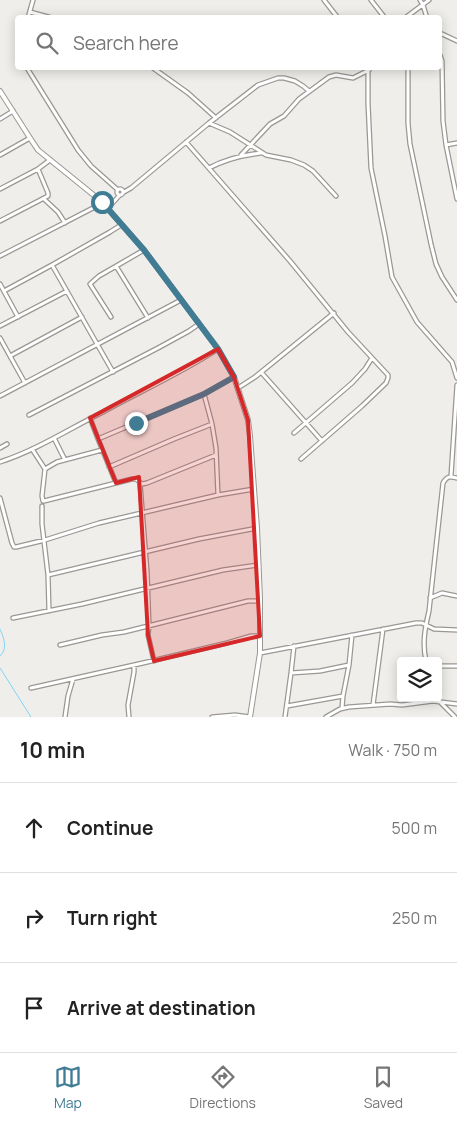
<!DOCTYPE html>
<html lang="en">
<head>
<meta charset="utf-8">
<style>
  :root { --surface:#fff; --page:#f2f2f2; --text:#222; --muted:#767676; --line:#e0e0e0; --accent:#407c94 }
  body { margin:0; font-family:Manrope,sans-serif; background:var(--page); color:var(--text) }
  .controls { position:absolute; right:15px; bottom:15px; display:grid; overflow:hidden; border-radius:5px; box-shadow:0 2px 12px #0003 }
  .controls button { width:45px; height:45px; display:grid; place-items:center; padding:0; border:0; border-bottom:1px solid var(--line); background:var(--surface); color:var(--text); font:25px sans-serif }
  .stop { position:absolute; width:15px; height:15px; margin:-11px; border:4px solid #407c94; border-radius:50%; background:#fff }
  .stop.end { background:#407c94; border-color:#fff; box-shadow:0 1px 5px #0008 }
  .list { margin:0; padding:0; list-style:none }
  h2 { display:flex; justify-content:space-between; align-items:center; height:65px; margin:0; padding:0 20px; font-size:21px }
  h2 small { font-size:16px; font-weight:400; color:var(--muted) }
  .list li { display:grid; grid-template-columns:32px 1fr auto; gap:15px; align-items:center; box-sizing:border-box; height:90px; padding:0 20px; border-top:1px solid var(--line) }
  .list b { display:block; font-size:19px; white-space:nowrap }
  .list em { font-size:16px; font-style:normal; color:var(--muted) }
  .icon { flex:none; width:28px; height:28px; fill:none; stroke:currentColor; stroke-width:2; stroke-linecap:round; stroke-linejoin:round }
  .map { position:relative; flex:none; width:457px; height:717px; overflow:hidden }
  .search { position:absolute; background:var(--surface); box-shadow:0 2px 12px #0003; left:15px; right:15px; top:15px; height:55px; display:flex; align-items:center; gap:12px; box-sizing:border-box; padding:0 18px; border-radius:5px; color:var(--muted); font-size:19px }
  .sheet { height:335px; background:var(--surface) }
  nav { display:flex; justify-content:space-around; align-items:center; box-sizing:border-box; height:70px; border-top:1px solid var(--line); background:var(--surface); font-size:14px; color:var(--muted) }
  nav a { display:grid; justify-items:center; gap:2px }
  nav .on { color:var(--accent) }
  .map>svg:first-child { display:block }
</style>
</head>
<body>
<div class="map">
<svg width="457" height="717" viewBox="0 0 457 717">
  <rect width="100%" height="100%" fill="#f0eeea"/>
  <g fill="none" stroke-linecap="round" stroke-linejoin="round">
    <path stroke="#7dd5f9" stroke-width="1" d="M0,629C4,638 8,649 0,656
      M0,668L31,717"/>
    <defs>
      <path id="minor" d="M324,0L338,18
        M371,0L385,18
        M420,0L423,5L427,18
        M30,12L52,18
        M28,18L33,0
        M405,18L429,0
        M440,33L457,41
        M440,55L442,61L443,121L446,145L457,199
        M27,68L78,150L91,166L118,190
        M153,68L188,93L216,118
        M368,68V103L371,168L385,236L392,277L417,322L452,362L457,378
        M408,68V123L410,144L431,244L436,264L442,277L457,300
        M0,119L13,111
        M209,123L230,132L266,155L291,160L304,165L313,171L336,196
        M186,142L290,261L348,332L388,375V378L386,383L362,406L301,459
        M446,145L457,143
        M0,155L30,138
        M241,155L270,124L284,116L299,99L329,77L336,75L353,78L369,70
        M209,168C226,159 243,155 261,153
        M117 192a3 3 0 1 1 6 0a3 3 0 1 1-6 0Z
        M0,189L38,169L50,160
        M124,192L131,188L209,123L258,85L278,78H284L295,81L303,86L309,91
        M44,199L58,212L65,223
        M108,208L119,196
        M0,221L48,196V193L38,169
        M0,256L93,208L102,202
        M52,265L113,372
        M116,266L148,318
        M0,284L18,317
        M4,291L52,265L110,232L121,225
        M111,317L90,284L99,276L144,250
        M0,326L67,291
        M0,338L25,383
        M10,356L82,317
        M261,372L322,441
        M238,388L255,377L334,313
        M204,394L212,424L216,448L218,495
        M0,396L181,300
        M29,415L158,348L189,331L199,324
        M90,418L98,439L204,394L234,377
        M294,433L352,383L365,369L372,358
        M54,438L65,460
        M98,439L116,483
        M0,448L7,444
        M32,449L45,469L57,462L102,450
        M0,462C37,450 69,429 103,412C141,391 181,373 218,349
        M109,467L174,439L212,424
        M45,469L42,496L43,501H44L132,479H136L142,484L147,483L216,455
        M451,476L457,385
        M140,483L147,571L149,626L148,635L154,661
        M0,498L12,543L14,547H16L45,540L99,523L218,495L254,489
        M42,506V524L48,575L49,611
        M48,575L199,539L257,528
        M430,598L442,593L457,596
        M13,618L82,604L223,570L258,565
        M60,645L102,635L124,632L248,601H260
        M260,653L416,623H422L434,629L457,630
        M426,661C422,643 425,628 429,611L443,483C447,476 450,476 457,478
        M438,666H457
        M291,673L320,671L349,665
        M31,688L143,663L227,643L251,636H260
        M440,702L455,717
        M373,705L383,629
        M287,706L343,696
        M342,708L343,696L349,665L352,635
        M65,717L68,696L73,679
        M129,717L128,705L134,672V665
        M212,717L235,715L250,717
        M285,717L291,673L294,646
        M326,717L340,709L349,707L390,704L402,705L433,701L457,704"/>
      <path id="tertiary" d="M0,91L30,138L38,150L101,201L144,250L218,349L234,377L248,420L250,436L257,528L260,599V653L250,717"/>
    </defs>
    <use href="#minor" stroke="#9a9894" stroke-width="5.5"/>
    <use href="#tertiary" stroke="#9a9894" stroke-width="6"/>
    <use href="#minor" stroke="#fff" stroke-width="3"/>
    <use href="#tertiary" stroke="#fff" stroke-width="4"/>
  </g>
  <g fill="none" stroke-linecap="round" stroke-linejoin="round">
    <path stroke="#407c94" stroke-width="6" d="M102,202L144,250L218,349L234,377L204,394L136,423"/>
  </g>
  <path fill="#d62828" fill-opacity="0.2" stroke="#d62828" stroke-width="4" stroke-linejoin="round" d="M218,349L234,377L248,420L260,636L154,661L148,635L139,477L116,483L90,418Z"/>
</svg>
<div class="controls">
<button><svg class="icon" aria-label="layers" viewBox="0 0 24 24"><path d="M12 4l9 5-9 5-9-5zM3 14l9 5 9-5"/></svg></button>
</div>
<div class="stop" style="left:102px;top:202px"></div>
<div class="stop end" style="left:136px;top:423px"></div>
<div class="search"><svg class="icon" aria-label="search" viewBox="0 0 24 24"><circle cx="10" cy="10" r="6"/><path d="M15 15l6 6"/></svg>Search here</div>
</div>
<section class="sheet">
<h2>10 min<small>Walk · 750 m</small></h2>
<ul class="list">
<li><svg class="icon" aria-label="ahead" viewBox="0 0 24 24"><path d="M12 20V5M6 11l6-6 6 6"/></svg><div><b>Continue</b></div><em>500 m</em></li>
<li><svg class="icon" aria-label="right" viewBox="0 0 24 24"><path d="M7 20v-9h11M14 6l5 5-5 5"/></svg><div><b>Turn right</b></div><em>250 m</em></li>
<li><svg class="icon" aria-label="arrive" viewBox="0 0 24 24"><path d="M6 21V4h12l-3 4 3 4H6"/></svg><div><b>Arrive at destination</b></div></li>
</ul>
</section>
<nav>
<a class="on"><svg class="icon" aria-label="map" viewBox="0 0 24 24"><path d="M3 6l6-2 6 2 6-2v14l-6 2-6-2-6 2zM9 4v14M15 6v14"/></svg>Map</a>
<a><svg class="icon" aria-label="directions" viewBox="0 0 24 24"><path d="M12 3l9 9-9 9-9-9zM9 14v-3h6M13 9l2 2-2 2"/></svg>Directions</a>
<a><svg class="icon" aria-label="saved" viewBox="0 0 24 24"><path d="M7 4h10v16l-5-4-5 4z"/></svg>Saved</a>
</nav>
</body>
</html>
